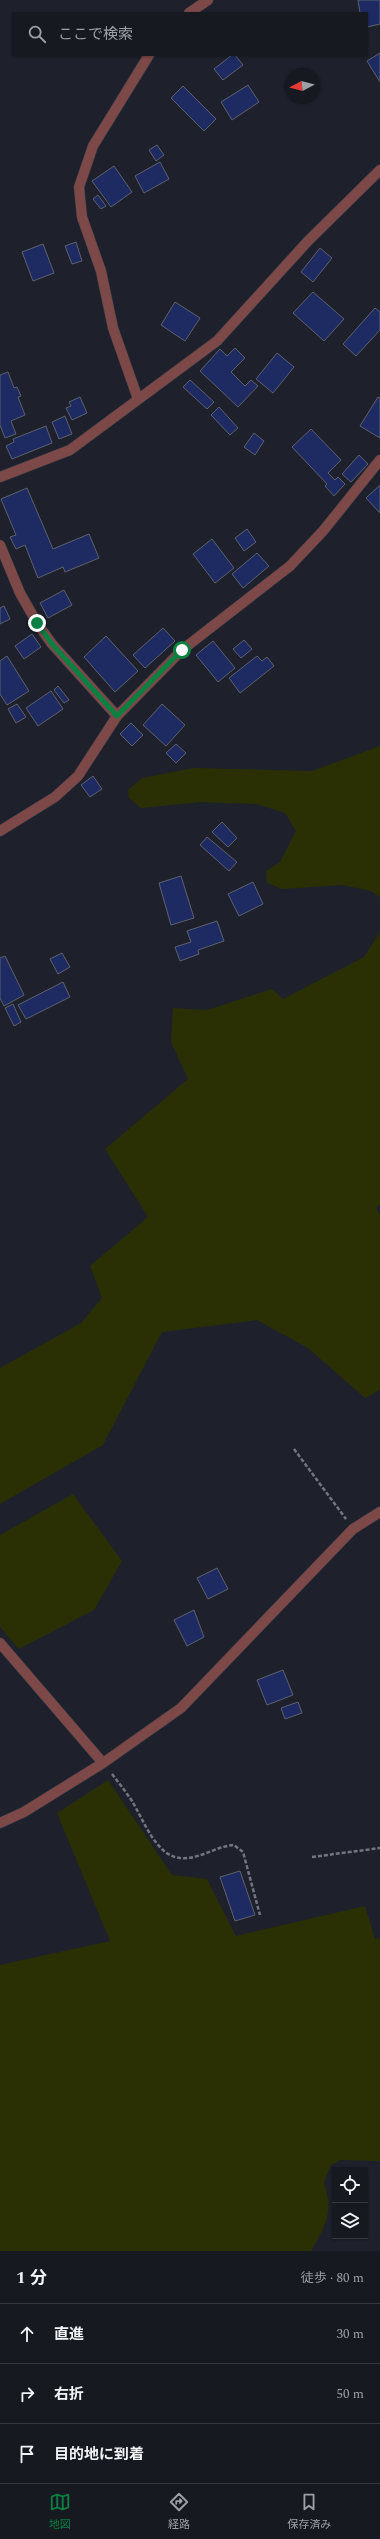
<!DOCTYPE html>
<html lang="ja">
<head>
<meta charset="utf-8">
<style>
  :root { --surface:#161920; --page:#23262d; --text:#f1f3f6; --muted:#9ea0a5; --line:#35383e; --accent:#0b8043 }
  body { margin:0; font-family:Spectral,"Noto Sans JP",serif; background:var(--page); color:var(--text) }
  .controls { position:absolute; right:12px; bottom:12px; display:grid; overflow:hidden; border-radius:0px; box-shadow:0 1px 3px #0004 }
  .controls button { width:36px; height:36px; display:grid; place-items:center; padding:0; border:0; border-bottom:1px solid var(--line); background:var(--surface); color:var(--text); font:20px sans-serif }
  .compass { position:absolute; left:284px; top:68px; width:36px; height:36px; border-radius:50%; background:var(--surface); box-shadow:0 1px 3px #0004; rotate:263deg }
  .stop { position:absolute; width:12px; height:12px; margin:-9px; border:3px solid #0b8043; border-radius:50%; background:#fff }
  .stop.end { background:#0b8043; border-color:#fff; box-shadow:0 1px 4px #0008 }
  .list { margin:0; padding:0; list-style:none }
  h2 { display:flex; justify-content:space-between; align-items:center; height:52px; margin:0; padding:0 16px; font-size:17px }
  h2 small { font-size:13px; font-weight:400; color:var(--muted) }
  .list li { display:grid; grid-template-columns:26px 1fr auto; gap:12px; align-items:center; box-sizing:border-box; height:60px; padding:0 16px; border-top:1px solid var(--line) }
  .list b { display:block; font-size:15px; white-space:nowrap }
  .list em { font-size:13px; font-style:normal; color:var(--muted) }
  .icon { flex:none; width:22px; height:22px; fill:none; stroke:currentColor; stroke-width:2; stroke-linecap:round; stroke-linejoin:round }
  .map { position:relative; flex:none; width:380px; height:2251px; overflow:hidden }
  .search { position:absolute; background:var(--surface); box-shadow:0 1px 3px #0004; left:12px; right:12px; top:12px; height:44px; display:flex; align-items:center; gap:10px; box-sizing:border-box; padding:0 14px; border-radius:0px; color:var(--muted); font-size:15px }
  .sheet { height:232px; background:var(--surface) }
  nav { display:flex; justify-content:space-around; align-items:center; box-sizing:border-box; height:56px; border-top:1px solid var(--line); background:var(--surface); font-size:11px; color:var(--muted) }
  nav a { display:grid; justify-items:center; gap:2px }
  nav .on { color:var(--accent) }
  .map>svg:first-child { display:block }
</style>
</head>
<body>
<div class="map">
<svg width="380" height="2251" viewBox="0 0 380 2251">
  <rect width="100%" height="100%" fill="#1e212b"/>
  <path fill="#2a3004" d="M380,746V897L371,891L342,885L282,889L267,883L266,871L280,862L296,831L285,813L256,804L201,802L141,808L129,798L128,790L142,778L193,768L312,771Z
    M380,932V1205L376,1207L380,1216V1390L365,1398L308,1348L257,1320L162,1332L103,1445L0,1504V1368L81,1323L102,1298L90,1266L148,1217L105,1149L188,1079L171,1042L173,1008L207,1010L272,989L283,999L364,957Z
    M73,1494L122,1561L94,1610L19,1649L0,1627V1535Z
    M108,1780L172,1875L207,1879L236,1936L365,1906L375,1939L380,1938V2161L341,2160L331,2165L324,2182C334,2212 326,2225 311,2251H0V1965L110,1941L57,1813Z"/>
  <path fill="#1e2a62" stroke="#5e626e" d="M358,0H380V24L367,27V13H360Z
    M380,53V82L367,61Z
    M232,55H235L243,65L223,80L214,69Z
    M248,85L259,102L232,120L221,102Z
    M183,86L216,119L204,131L171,98Z
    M157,145L164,155L156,161L149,150Z
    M160,162L169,179L144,193L135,176Z
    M114,166L132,192L111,207L92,181Z
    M98,195L106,206L101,209L93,199Z
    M76,242L82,261L72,264L65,246Z
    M43,244L54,273L33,281L22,252Z
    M320,248L332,258L313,282L301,272Z
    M313,292L344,319L324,341L293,313Z
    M175,302L200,318L185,341L161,325Z
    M375,308L380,312V330L356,356L343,344Z
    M235,348L245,358L231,372L245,386L251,380L258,386L238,407L200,371L220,349L227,356Z
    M277,353L294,367L273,393L256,379Z
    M8,372L14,388L17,387L21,396L18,397L25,415L11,421L16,434L5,438L0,425V375Z
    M190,380L214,402L207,409L183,387Z
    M80,397L87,413L72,420L66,408L71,406L69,402Z
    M378,397L380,398V438L360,426Z
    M219,407L238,428L230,435L211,415Z
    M65,416L72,434L59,439L52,422Z
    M46,426L52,443L12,459L6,446L14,442L13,439Z
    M311,429L341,460L328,473L335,480L338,477L345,484L334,496L325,486L327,484L292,447Z
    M254,433L264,441L255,455L244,447Z
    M359,455L368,464L351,482L342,474Z
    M380,485V513L366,498Z
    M27,488L53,549L89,534L99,558L65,572L63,567L38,578L25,545L16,549L10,537L16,535L1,499Z
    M247,529L256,542L244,551L235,538Z
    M212,539L234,568L215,583L193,554Z
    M257,553L269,566L243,588L232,574Z
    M64,590L72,605L48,618L40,603Z
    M4,606L10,619L0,624V608Z
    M163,628L175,641L145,668L133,655Z
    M32,634L41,647L24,659L15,646Z
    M106,636L138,671L115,692L84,657Z
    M244,640L252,649L241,658L233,649Z
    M213,641L235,668L218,682L196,655Z
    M7,656L29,691L7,705L0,694V661Z
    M257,656L262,661L267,657L274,666L240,693L229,678Z
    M58,686L69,700L64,703L54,690Z
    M51,691L63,709L38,726L26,708Z
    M17,704L26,717L16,723L8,709Z
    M162,704L185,725L166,746L143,725Z
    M131,723L143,735L132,746L120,734Z
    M176,744L186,753L176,763L166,753Z
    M93,776L102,789L90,797L81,785Z
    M222,822L237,838L228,847L212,832Z
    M207,837L237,862L229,871L200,845Z
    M181,876L194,918L171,925L159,883Z
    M253,882L263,904L239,916L228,894Z
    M217,921L224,941L198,950L199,954L180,961L175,947L191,942L187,931Z
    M62,953L70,967L58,974L50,959Z
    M5,956L24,995L4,1006L0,998V958Z
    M63,982L70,997L26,1019L18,1005Z
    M13,1004L21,1022L14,1026L5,1008Z
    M217,1568L228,1589L208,1599L197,1578Z
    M194,1610L204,1637L187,1646L174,1620Z
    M283,1670L293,1695L267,1705L257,1680Z
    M298,1702L302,1713L285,1719L281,1708Z
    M240,1871L255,1915L235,1921L220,1877Z"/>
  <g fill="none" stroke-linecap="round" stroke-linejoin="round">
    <defs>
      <path id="minor" d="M189,13L208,0
        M138,399L113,328L101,271L82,217L79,187L93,146L149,55
        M0,477L70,450L217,341L308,241L380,170
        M0,545L20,593L37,623L52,644L117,716
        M0,831L55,797L78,776L117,716L182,650L290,566L323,531L380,460
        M0,1643L103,1763
        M0,1823L24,1812L103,1763L181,1708L353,1529L380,1512"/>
    </defs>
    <use href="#minor" stroke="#383b44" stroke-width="11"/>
    <path stroke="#73767f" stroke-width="2.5" stroke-dasharray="4 2" stroke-linecap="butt" d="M294,1449L346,1519
      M112,1774C119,1783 126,1792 132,1801C143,1819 156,1856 180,1858C199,1860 216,1846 234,1845L243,1852L260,1915
      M312,1857L380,1848"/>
    <use href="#minor" stroke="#7d4848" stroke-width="10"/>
  </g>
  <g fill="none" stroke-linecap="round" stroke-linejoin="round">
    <path stroke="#0b8043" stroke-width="5" d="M37,623L52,644L117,716L182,650"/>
  </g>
</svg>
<div class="controls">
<button><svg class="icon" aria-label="locate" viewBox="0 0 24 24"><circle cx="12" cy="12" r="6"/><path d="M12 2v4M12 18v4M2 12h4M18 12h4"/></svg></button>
<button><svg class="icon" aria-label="layers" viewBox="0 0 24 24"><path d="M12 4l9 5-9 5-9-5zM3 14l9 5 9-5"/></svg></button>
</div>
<svg class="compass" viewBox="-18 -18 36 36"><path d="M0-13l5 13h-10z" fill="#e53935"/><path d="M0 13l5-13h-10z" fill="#9ea0a5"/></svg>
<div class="stop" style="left:182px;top:650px"></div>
<div class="stop end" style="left:37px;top:623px"></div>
<div class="search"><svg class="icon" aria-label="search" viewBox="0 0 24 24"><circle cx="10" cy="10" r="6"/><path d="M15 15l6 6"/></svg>ここで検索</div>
</div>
<section class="sheet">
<h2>1 分<small>徒歩 · 80 m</small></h2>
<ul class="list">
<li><svg class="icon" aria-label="ahead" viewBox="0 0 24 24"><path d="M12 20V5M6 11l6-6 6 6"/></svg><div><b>直進</b></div><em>30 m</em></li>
<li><svg class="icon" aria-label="right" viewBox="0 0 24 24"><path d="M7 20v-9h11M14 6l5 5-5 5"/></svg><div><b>右折</b></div><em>50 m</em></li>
<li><svg class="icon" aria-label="arrive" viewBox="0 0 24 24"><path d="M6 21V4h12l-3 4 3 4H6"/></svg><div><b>目的地に到着</b></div></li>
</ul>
</section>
<nav>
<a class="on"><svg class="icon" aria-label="map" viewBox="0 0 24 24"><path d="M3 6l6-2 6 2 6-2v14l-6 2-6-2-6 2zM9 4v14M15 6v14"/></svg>地図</a>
<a><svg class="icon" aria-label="directions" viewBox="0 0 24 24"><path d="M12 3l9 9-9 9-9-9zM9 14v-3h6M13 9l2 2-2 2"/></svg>経路</a>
<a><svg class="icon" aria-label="saved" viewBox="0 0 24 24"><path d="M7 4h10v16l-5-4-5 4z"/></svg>保存済み</a>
</nav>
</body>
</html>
